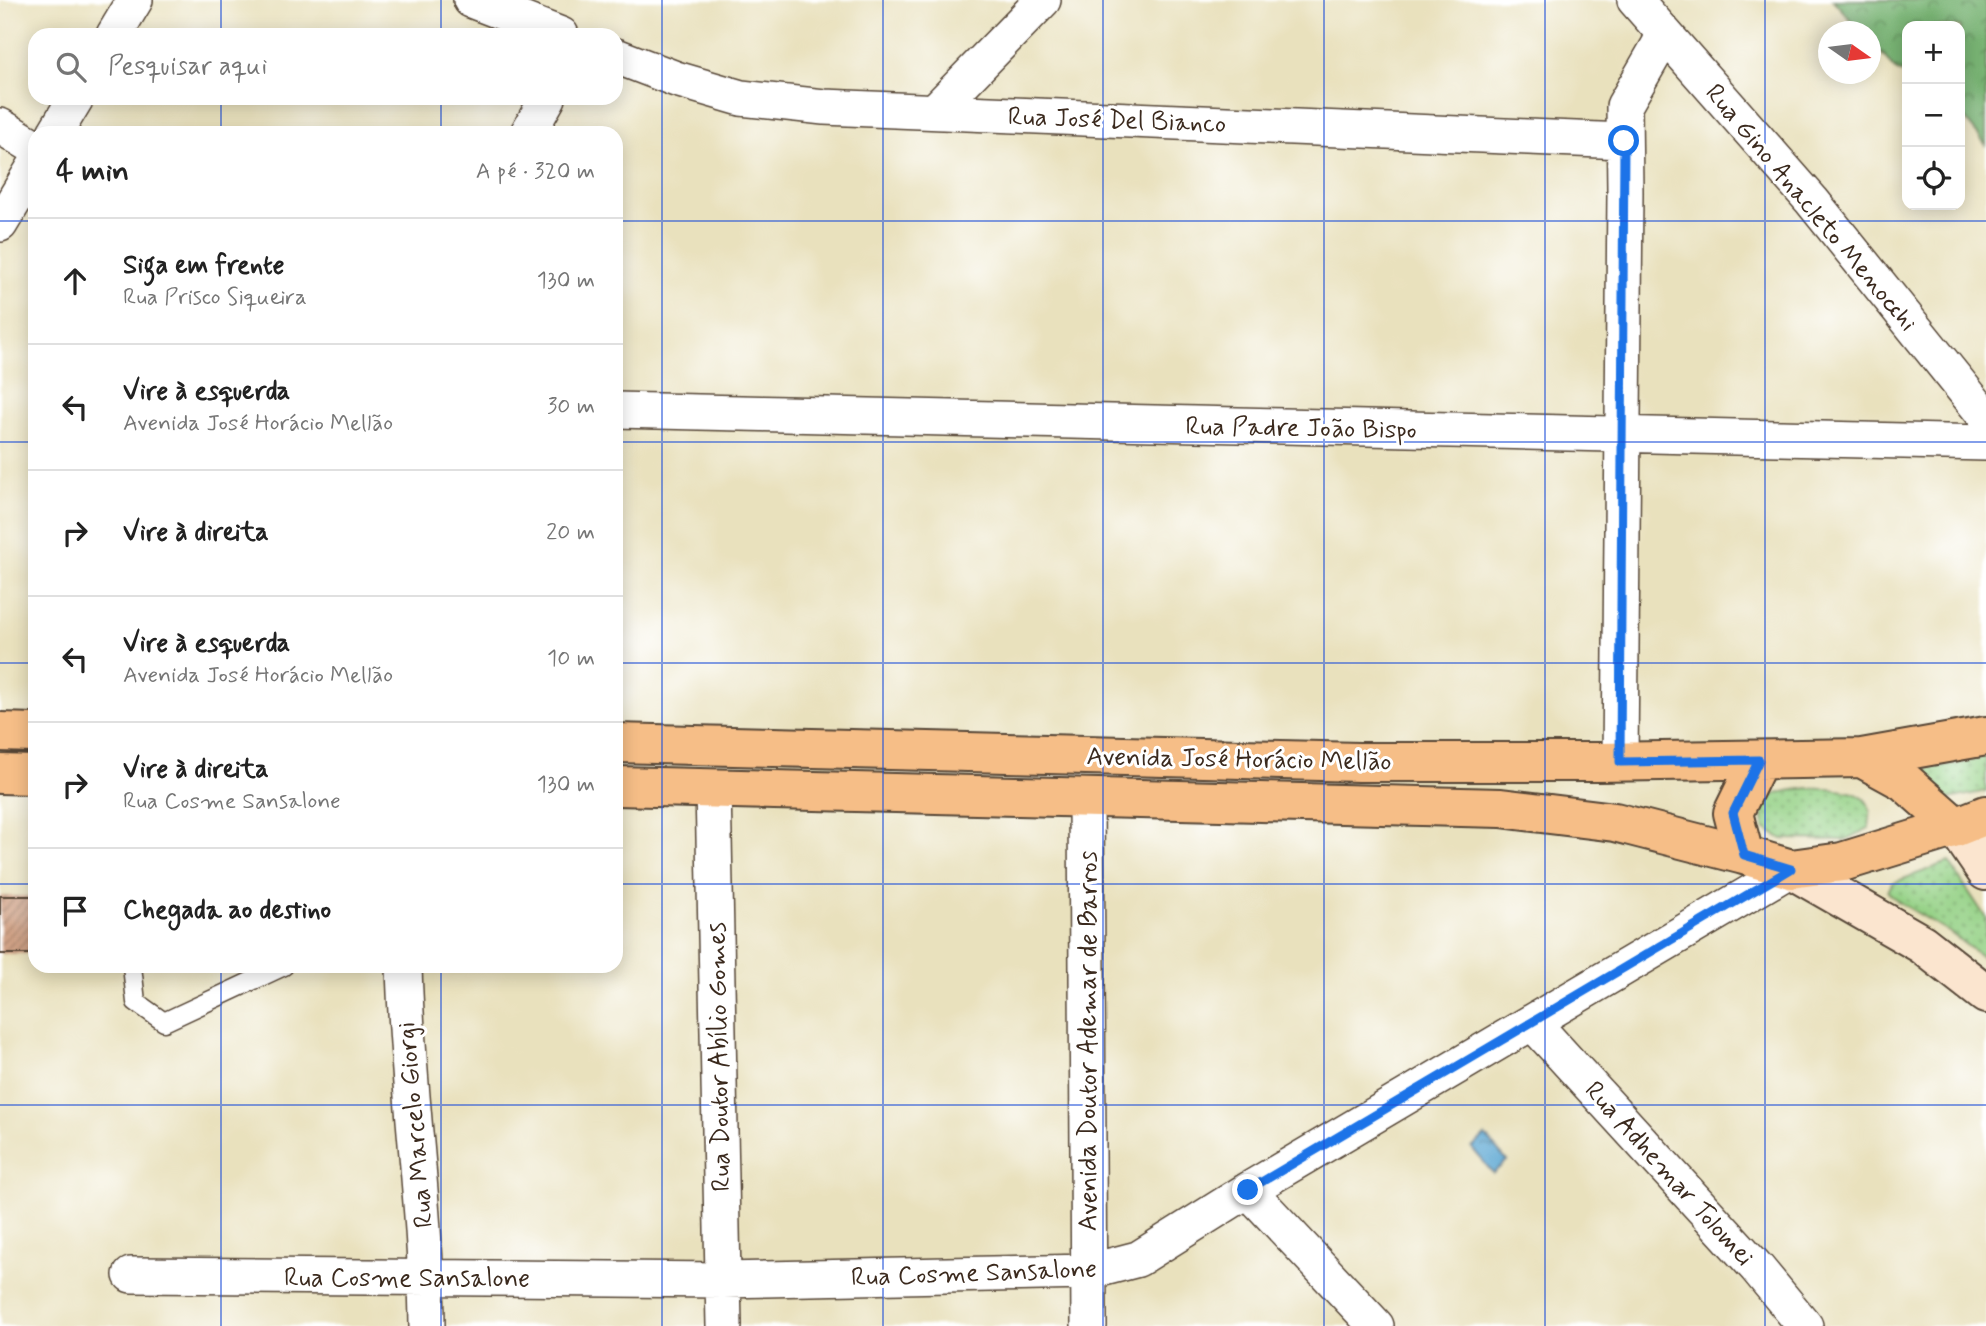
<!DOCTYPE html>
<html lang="pt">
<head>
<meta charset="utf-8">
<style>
  :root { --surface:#fff; --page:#f6f6f6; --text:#222; --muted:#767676; --line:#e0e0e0 }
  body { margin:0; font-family:Mynerve,sans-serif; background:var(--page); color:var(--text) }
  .controls { position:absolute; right:21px; top:21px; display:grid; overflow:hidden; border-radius:14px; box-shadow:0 4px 18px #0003 }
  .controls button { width:63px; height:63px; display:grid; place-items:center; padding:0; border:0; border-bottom:2px solid var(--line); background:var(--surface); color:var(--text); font:35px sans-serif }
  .compass { position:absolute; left:1818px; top:21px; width:63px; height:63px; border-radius:50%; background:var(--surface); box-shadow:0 4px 18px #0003; rotate:104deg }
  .stop { position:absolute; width:21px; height:21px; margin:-16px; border:5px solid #1a73e8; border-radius:50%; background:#fff }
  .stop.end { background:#1a73e8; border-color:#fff; box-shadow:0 2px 7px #0008 }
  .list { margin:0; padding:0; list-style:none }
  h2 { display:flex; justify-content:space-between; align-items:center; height:91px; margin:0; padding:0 28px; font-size:30px }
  h2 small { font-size:23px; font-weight:400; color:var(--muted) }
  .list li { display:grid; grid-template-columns:46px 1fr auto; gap:21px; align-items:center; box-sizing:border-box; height:126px; padding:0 28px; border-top:2px solid var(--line) }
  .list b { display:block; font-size:26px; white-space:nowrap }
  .list p { margin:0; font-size:23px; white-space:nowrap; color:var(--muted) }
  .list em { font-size:23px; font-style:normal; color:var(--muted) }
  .icon { flex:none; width:38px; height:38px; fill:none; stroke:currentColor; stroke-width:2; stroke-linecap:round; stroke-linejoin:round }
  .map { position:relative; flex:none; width:1986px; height:1326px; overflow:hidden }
  .search { position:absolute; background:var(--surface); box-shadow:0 4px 18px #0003; left:28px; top:28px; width:595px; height:77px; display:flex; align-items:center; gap:18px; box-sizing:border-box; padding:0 24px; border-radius:21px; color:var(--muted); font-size:26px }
  .panel { position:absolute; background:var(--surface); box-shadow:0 4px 18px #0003; left:28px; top:126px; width:595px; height:847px; border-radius:21px }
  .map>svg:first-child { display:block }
</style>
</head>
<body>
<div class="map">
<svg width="1986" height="1326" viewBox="0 0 1986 1326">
  <defs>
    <pattern id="grass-dots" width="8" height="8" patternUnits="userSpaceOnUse" patternTransform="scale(1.75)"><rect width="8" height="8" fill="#95d186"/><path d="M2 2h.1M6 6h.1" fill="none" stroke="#7baa6d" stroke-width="1.8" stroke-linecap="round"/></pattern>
    <pattern id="forest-crowns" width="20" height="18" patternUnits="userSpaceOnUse" patternTransform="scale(1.75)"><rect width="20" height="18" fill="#78b373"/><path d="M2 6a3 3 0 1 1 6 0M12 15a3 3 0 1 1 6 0" fill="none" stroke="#64925e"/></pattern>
    <pattern id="water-ripples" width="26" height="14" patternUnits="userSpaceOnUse" patternTransform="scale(1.75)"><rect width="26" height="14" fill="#58a5d1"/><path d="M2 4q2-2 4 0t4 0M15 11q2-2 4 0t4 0" fill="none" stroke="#4a87a9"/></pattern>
    <pattern id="building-hatch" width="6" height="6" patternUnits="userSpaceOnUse" patternTransform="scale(1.75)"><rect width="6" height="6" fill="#d0a286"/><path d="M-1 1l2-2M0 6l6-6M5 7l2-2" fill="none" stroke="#aa846d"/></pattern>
  </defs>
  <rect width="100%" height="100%" fill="#fff"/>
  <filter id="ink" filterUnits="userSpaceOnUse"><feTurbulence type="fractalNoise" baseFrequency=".0143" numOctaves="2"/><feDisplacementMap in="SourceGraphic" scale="14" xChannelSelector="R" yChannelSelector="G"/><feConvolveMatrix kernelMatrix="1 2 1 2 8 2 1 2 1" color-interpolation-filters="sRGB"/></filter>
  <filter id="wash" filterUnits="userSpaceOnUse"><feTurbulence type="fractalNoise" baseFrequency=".00686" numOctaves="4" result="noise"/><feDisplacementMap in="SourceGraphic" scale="28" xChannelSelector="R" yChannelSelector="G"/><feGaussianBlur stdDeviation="1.57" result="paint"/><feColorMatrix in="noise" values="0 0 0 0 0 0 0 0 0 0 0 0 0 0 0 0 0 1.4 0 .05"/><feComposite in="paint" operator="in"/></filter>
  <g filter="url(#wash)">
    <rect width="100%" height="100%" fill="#e9e1bd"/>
    <path fill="url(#grass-dots)" stroke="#687e52" stroke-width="2" d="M1986,756V791L1949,799L1919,781L1928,768L1967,762Z
      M1808,788C1827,790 1867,786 1870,811C1871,816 1869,823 1869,828L1845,840L1782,839L1765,828C1755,792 1782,792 1808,788Z
      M1949,862L1986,918V960L1949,932L1899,902L1888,892L1892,883Z"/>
    <path fill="url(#forest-crowns)" stroke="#5a6e48" stroke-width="2" d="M1833,0H1986V145L1960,113V26H1907V74L1897,71L1871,42L1870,32L1861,31Z"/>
    <path fill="url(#water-ripples)" stroke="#4a6878" stroke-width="2" d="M1485,1136L1507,1161L1493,1173L1472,1148Z"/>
    <g id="blocks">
      <path fill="url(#building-hatch)" d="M0,896H35V954H0Z"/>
    </g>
  </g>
  <g filter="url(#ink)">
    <use href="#blocks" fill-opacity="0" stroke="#554536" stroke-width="2"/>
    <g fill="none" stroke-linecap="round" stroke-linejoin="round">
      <defs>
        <path id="service" d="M132,966L136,1002L164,1022L284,966"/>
        <path id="minor" d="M471,0L561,35
          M1635,0L1812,201L1986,417
          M114,35L135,0
          M616,56L676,79L741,98L824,107L1624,141
          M935,111L1043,0
          M0,126L35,147
          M55,133L76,98
          M528,133L548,98
          M0,224L35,166
          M616,410L1986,443
          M1620,762L1625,192L1624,106L1665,35
          M713,788L724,1326
          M1086,797L1089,1326
          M404,966C407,1086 426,1206 427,1326
          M1532,1022L1757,1268L1805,1326
          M1248,1190L1376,1326
          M131,1275L723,1280L1088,1272L1138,1259L1248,1190L1791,869"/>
        <path id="secondary" d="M1956,827L1986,871
          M1791,869L1922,944L1986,994"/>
        <path id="primary" d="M0,732L35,733
          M616,743L1359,762H1598L1862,758L1986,736
          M1862,758L1904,781L1956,827
          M0,774L35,775
          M616,786L1501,808L1615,822L1744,855L1791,869L1842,862L1956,827L1986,815
          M1744,855L1733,813L1759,760"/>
      </defs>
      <use href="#service" stroke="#554536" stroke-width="21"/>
      <use href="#minor" stroke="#554536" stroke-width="38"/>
      <use href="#secondary" stroke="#554536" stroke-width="42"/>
      <use href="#primary" stroke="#554536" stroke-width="42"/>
      <use href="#service" stroke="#fff" stroke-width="18"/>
      <use href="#minor" stroke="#fff" stroke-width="35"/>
      <use href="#secondary" stroke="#fbe5cf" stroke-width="38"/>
      <use href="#primary" stroke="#f6be87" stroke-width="38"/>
    </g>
  </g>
  <g fill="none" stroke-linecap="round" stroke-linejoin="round" filter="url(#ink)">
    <path stroke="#1a73e8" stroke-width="9" d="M1248,1190L1791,869L1744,855L1733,813L1759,760L1620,762L1624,141"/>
  </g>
  <path fill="none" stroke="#1d4ed8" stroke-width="2" stroke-opacity="0.55" d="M221,0V35M441,0V35M662,0V1326M883,0V1326M1103,0V1326M1324,0V1326M1545,0V1326M1765,0V1326M221,98V133M441,98V133M0,221H35M616,221H1986M0,442H35M616,442H1986M0,663H35M616,663H1986M0,884H35M616,884H1986M221,966V1326M441,966V1326M0,1105H1986"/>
  <g text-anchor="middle" stroke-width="6" stroke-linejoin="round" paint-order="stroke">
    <g font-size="26" fill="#3b2a1e" stroke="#fff">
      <text transform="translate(1117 119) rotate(2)" y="9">Rua José Del Bianco</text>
      <text transform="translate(1812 207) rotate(50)" y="9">Rua Gino Anacleto Menocchi</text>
      <text transform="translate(1301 427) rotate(1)" y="9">Rua Padre João Bispo</text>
      <text transform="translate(1239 758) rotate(1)" y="9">Avenida José Horácio Mellão</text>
      <text transform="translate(1087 1041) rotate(-90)" y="9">Avenida Doutor Ademar de Barros</text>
      <text transform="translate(718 1057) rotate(-91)" y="9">Rua Doutor Abílio Gomes</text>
      <text transform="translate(414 1125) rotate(-95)" y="9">Rua Marcelo Giorgi</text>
      <text transform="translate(1670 1173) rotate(48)" y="9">Rua Adhemar Tolomei</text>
      <text transform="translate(974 1272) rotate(-2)" y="9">Rua Cosme Sansalone</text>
      <text x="407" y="1286">Rua Cosme Sansalone</text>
    </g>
  </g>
</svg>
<div class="controls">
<button>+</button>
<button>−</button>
<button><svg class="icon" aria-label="locate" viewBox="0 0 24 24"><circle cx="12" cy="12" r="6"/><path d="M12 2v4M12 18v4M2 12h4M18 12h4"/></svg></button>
</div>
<svg class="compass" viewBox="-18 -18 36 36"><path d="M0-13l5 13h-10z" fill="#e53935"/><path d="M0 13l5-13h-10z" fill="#767676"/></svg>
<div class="stop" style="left:1624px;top:141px"></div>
<div class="stop end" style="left:1248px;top:1190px"></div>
<div class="search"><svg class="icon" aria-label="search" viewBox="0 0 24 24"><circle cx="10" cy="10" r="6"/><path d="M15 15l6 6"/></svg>Pesquisar aqui</div>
<section class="panel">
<h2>4 min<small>A pé · 320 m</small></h2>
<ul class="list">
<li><svg class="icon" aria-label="ahead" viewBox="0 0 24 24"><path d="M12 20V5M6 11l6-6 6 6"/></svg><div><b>Siga em frente</b><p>Rua Prisco Siqueira</p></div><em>130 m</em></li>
<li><svg class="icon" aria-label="left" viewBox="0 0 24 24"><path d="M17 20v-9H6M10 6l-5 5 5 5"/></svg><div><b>Vire à esquerda</b><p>Avenida José Horácio Mellão</p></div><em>30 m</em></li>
<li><svg class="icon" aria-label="right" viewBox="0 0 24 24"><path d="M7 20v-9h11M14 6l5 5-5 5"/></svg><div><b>Vire à direita</b></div><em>20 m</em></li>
<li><svg class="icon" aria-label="left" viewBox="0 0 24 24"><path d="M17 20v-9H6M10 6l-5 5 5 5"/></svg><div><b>Vire à esquerda</b><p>Avenida José Horácio Mellão</p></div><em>10 m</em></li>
<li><svg class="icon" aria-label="right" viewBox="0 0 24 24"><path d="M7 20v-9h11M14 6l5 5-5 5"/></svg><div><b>Vire à direita</b><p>Rua Cosme Sansalone</p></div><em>130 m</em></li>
<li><svg class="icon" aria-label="arrive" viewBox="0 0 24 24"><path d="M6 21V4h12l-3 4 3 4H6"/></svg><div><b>Chegada ao destino</b></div></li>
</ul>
</section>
</div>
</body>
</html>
